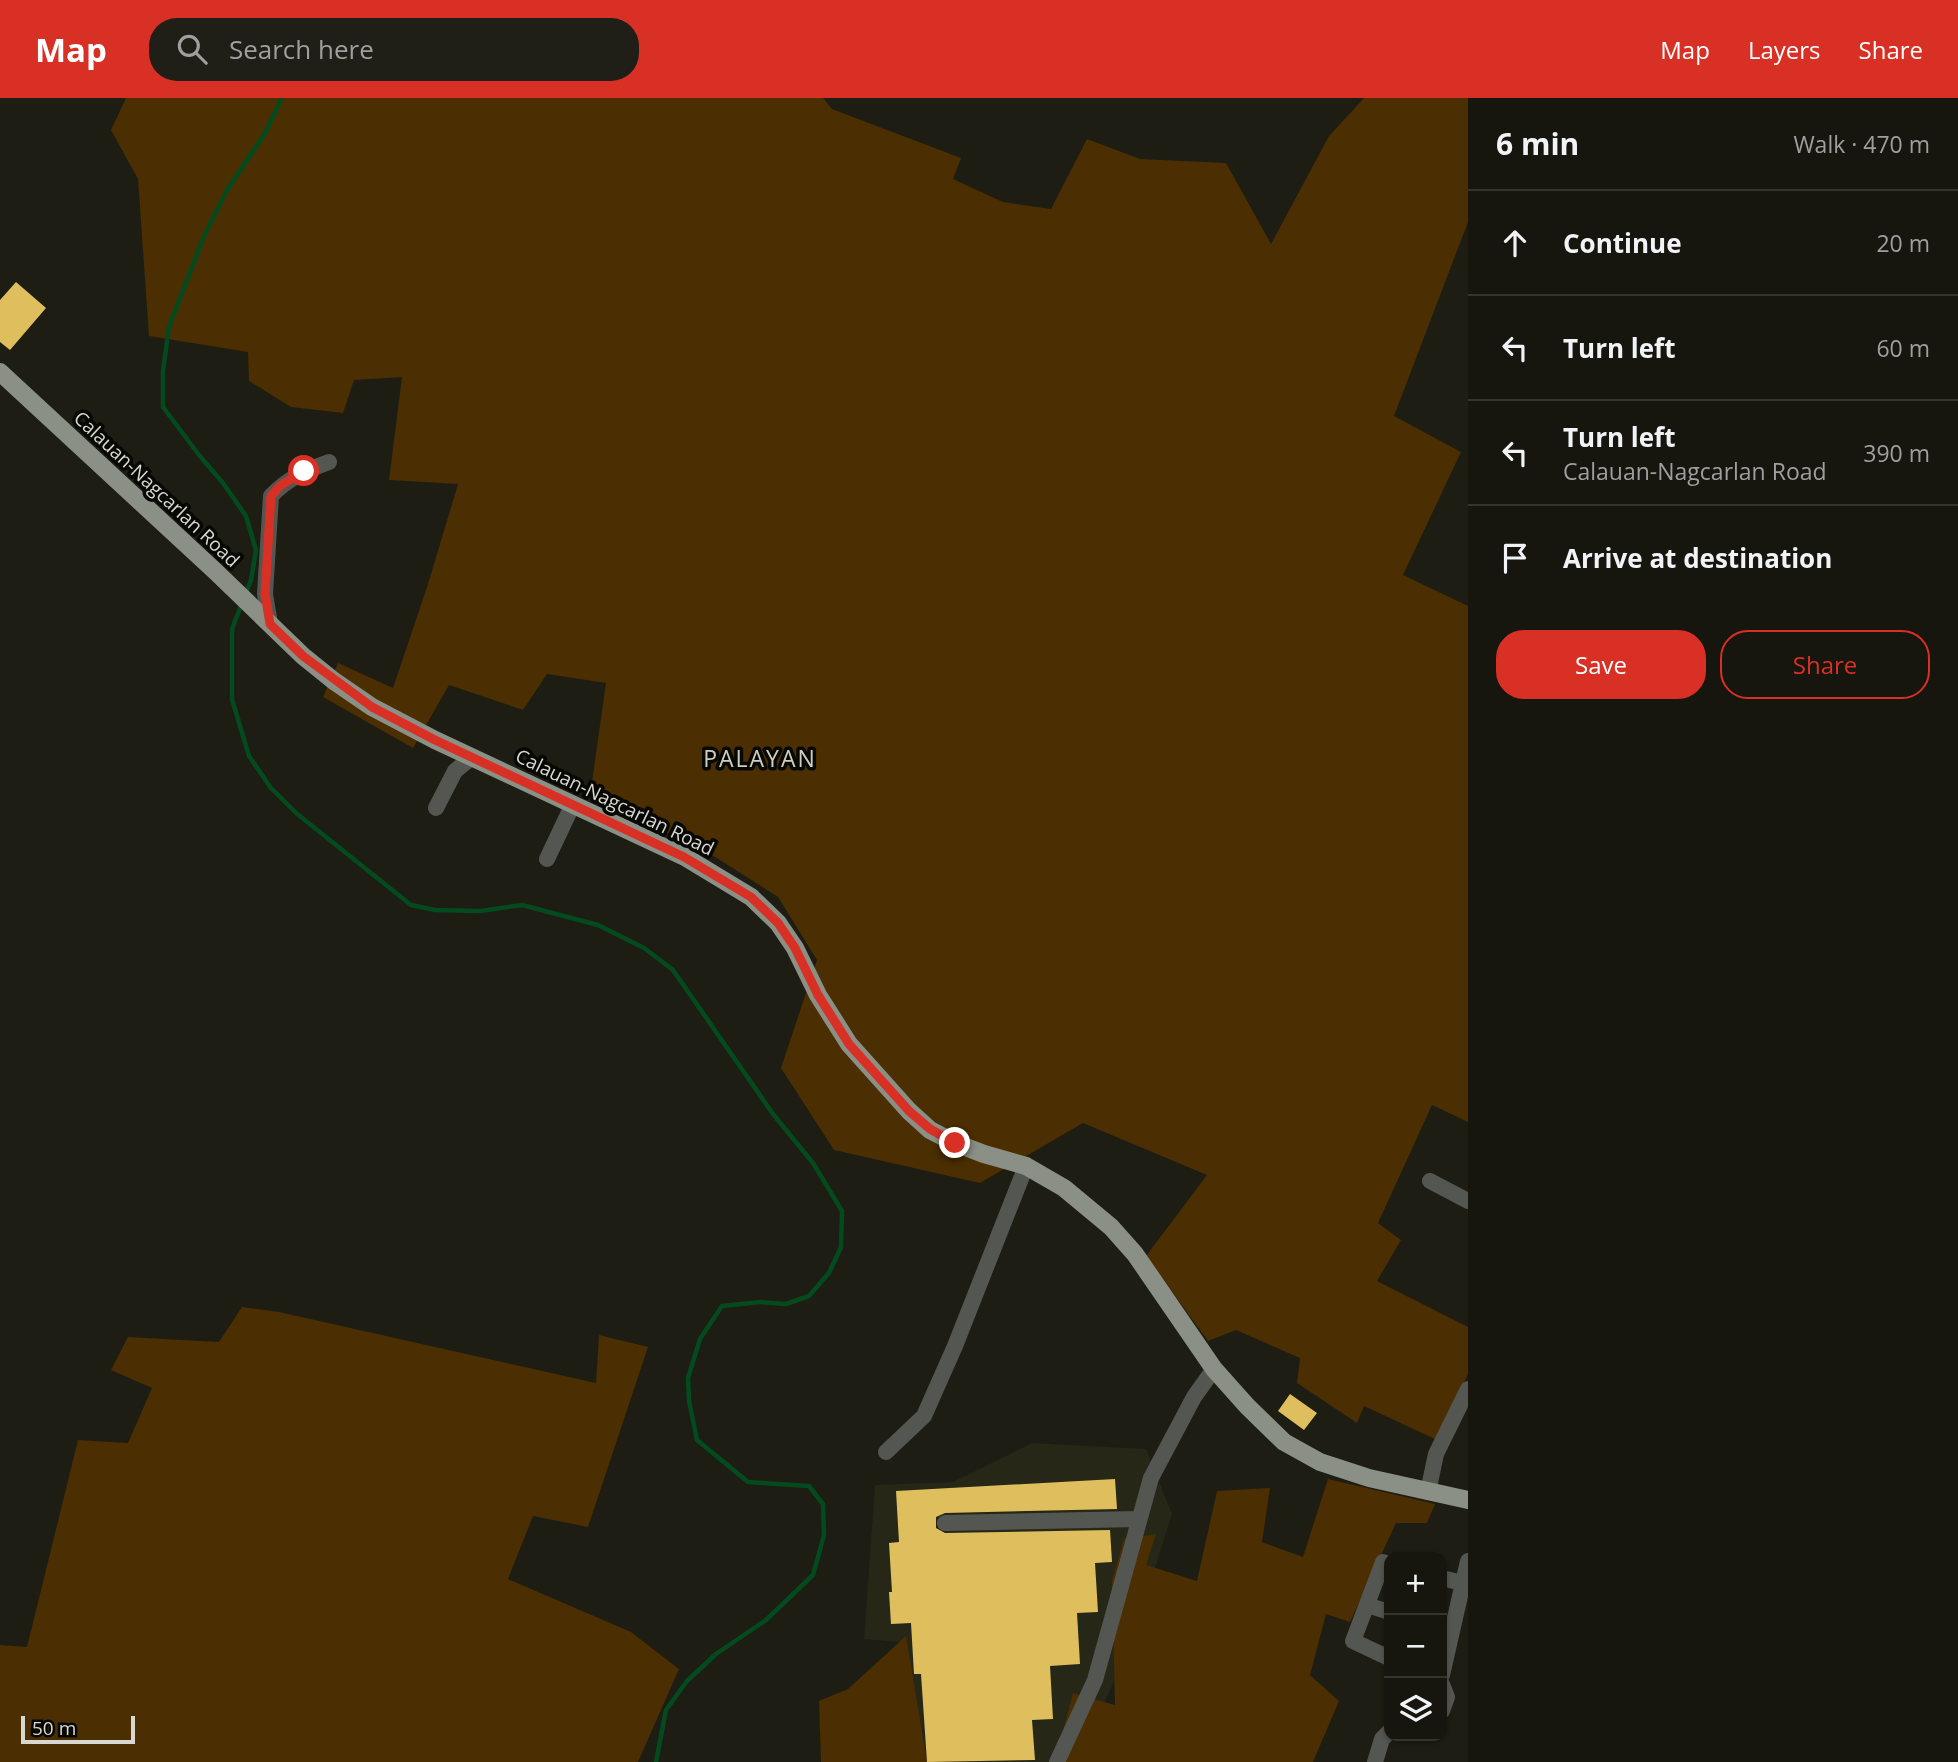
<!DOCTYPE html>
<html lang="en">
<head>
<meta charset="utf-8">
<style>
  :root { --surface:#16160e; --page:#1f1f17; --text:#f1f3f6; --muted:#9e9f9e; --line:#35352e; --accent:#d93025 }
  body { margin:0; font-family:"Open Sans",sans-serif; background:var(--page); color:var(--text) }
  .controls { position:absolute; right:21px; bottom:21px; display:grid; overflow:hidden; border-radius:14px; box-shadow:0 2px 5px #0004 }
  .controls button { width:63px; height:63px; display:grid; place-items:center; padding:0; border:0; border-bottom:2px solid var(--line); background:var(--surface); color:var(--text); font:35px sans-serif }
  .scale { position:absolute; left:21px; bottom:18px; width:114px; box-sizing:border-box; padding-left:7px; border:4px solid #d8d8d1; border-top:0; font-size:19px; line-height:24px; white-space:nowrap; color:#d8d8d1; -webkit-text-stroke:5px #070704; paint-order:stroke }
  .stop { position:absolute; width:21px; height:21px; margin:-16px; border:5px solid #d93025; border-radius:50%; background:#fff }
  .stop.end { background:#d93025; border-color:#fff; box-shadow:0 2px 7px #0008 }
  .list { margin:0; padding:0; list-style:none }
  h2 { display:flex; justify-content:space-between; align-items:center; height:91px; margin:0; padding:0 28px; font-size:30px }
  h2 small { font-size:23px; font-weight:400; color:var(--muted) }
  .list li { display:grid; grid-template-columns:46px 1fr auto; gap:21px; align-items:center; box-sizing:border-box; height:105px; padding:0 28px; border-top:2px solid var(--line) }
  .list b { display:block; font-size:26px; white-space:nowrap }
  .list p { margin:0; font-size:23px; white-space:nowrap; color:var(--muted) }
  .list em { font-size:23px; font-style:normal; color:var(--muted) }
  .actions { display:flex; gap:14px; padding:21px 28px }
  .actions a { flex:1; padding:16px 0; border:2px solid var(--accent); border-radius:28px; text-align:center; font-size:24px; color:var(--accent) }
  .actions .main { background:var(--accent); color:#fff }
  .icon { flex:none; width:38px; height:38px; fill:none; stroke:currentColor; stroke-width:2; stroke-linecap:round; stroke-linejoin:round }
  .map { position:relative; flex:none; width:1468px; height:1664px; overflow:hidden }
  header { display:flex; align-items:center; gap:42px; box-sizing:border-box; height:98px; padding:0 35px; background:var(--accent); color:#fff }
  header strong { font-size:33px }
  nav { display:flex; gap:38px; margin-inline-start:auto; font-size:24px }
  .search { width:490px; height:63px; background:var(--page); display:flex; align-items:center; gap:18px; box-sizing:border-box; padding:0 24px; border-radius:28px; color:var(--muted); font-size:26px }
  main { display:flex }
  aside { flex:1; background:var(--surface) }
  .map>svg:first-child { display:block }
</style>
</head>
<body>
<header>
<strong>Map</strong>
<div class="search"><svg class="icon" aria-label="search" viewBox="0 0 24 24"><circle cx="10" cy="10" r="6"/><path d="M15 15l6 6"/></svg>Search here</div>
<nav><a>Map</a><a>Layers</a><a>Share</a></nav>
</header>
<main>
<div class="map">
<svg width="1468" height="1664" viewBox="0 0 1468 1664">
  <rect width="100%" height="100%" fill="#1d1d13"/>
  <path fill="#262717" d="M1032,1345L1146,1351L1172,1416L1130,1549L1077,1664H908L899,1544L864,1541L875,1387L953,1384Z"/>
  <path fill="#4b2e01" d="M126,0H823L832,11L961,60L953,81L1003,104L1051,111L1087,41L1140,61L1226,65L1271,146L1329,38L1364,0H1468V124L1394,318L1461,354L1403,477L1468,508V1024L1432,1007L1378,1125L1401,1142L1377,1183L1468,1229V1276L1437,1342L1364,1308L1357,1325L1297,1285L1300,1260L1236,1232L1208,1243L1146,1158L1207,1077L1083,1025L980,1085L834,1052L781,970L817,862L778,799L712,757L590,698L606,585L547,576L523,612L449,587L413,650L323,599L338,565L393,590L428,486L458,386L389,382L402,279L354,282L343,315L291,309L249,283L248,254L149,238L138,81L111,32Z
    M242,1209L279,1214L596,1285L599,1237L648,1249L588,1429L533,1418L508,1481L631,1534L679,1571L638,1664H0V1547L27,1549L78,1342L128,1345L152,1290L111,1272L128,1239L219,1244Z
    M1328,1381L1435,1406L1427,1425H1396L1350,1524L1326,1516L1310,1577L1339,1603L1313,1664H1055L1073,1595L1115,1607L1112,1483L1124,1441L1156,1436L1146,1467L1197,1483L1217,1393L1270,1390L1262,1444L1303,1459Z
    M906,1538L927,1664H821L819,1603L848,1591Z"/>
  <g fill="none" stroke-linecap="round" stroke-linejoin="round">
    <path stroke="#034b1f" stroke-width="4.5" d="M245,497L251,482L256,452L246,418L223,385L199,357L163,309V273L169,229L204,138L227,92L264,37L282,0
      M242,505L232,531V601L249,658L271,690L296,715L411,807L435,812L481,813L522,807L598,827L644,850L673,872L773,1016L813,1065L842,1113L841,1149L829,1175L809,1198L786,1206L760,1204L722,1208L700,1241L688,1280L689,1303L697,1342L748,1384L809,1388L823,1406L824,1437L813,1477L766,1522L716,1556L687,1583L666,1612L656,1664"/>
  </g>
  <path fill="#dfbf5d" d="M16,184L46,210L10,252L0,244V202Z
    M1290,1296L1317,1315L1304,1332L1278,1313Z
    M1115,1381L1117,1411L945,1415L936,1419V1430L945,1435L1110,1432L1112,1464L1095,1465L1098,1514L1077,1515L1080,1566L1050,1568L1053,1621L1032,1622L1035,1662L927,1664L921,1576H914L911,1525L891,1526L889,1494H892L889,1445L899,1444L896,1393Z"/>
  <g fill="none" stroke-linecap="round" stroke-linejoin="round">
    <path stroke="#545651" stroke-width="16" d="M270,526L265,496L271,398C288,380 307,372 329,364
      M436,710L455,673L472,659
      M547,761L573,706
      M1430,1083L1468,1103
      M886,1354L924,1318L955,1248L1026,1068
      M1428,1394L1436,1356L1468,1291
      M945,1425L1138,1421
      M1389,1466L1383,1464L1353,1543L1389,1560
      M1442,1480L1462,1485
      M1367,1507L1389,1514
      M1442,1577L1468,1463
      M1442,1586L1447,1599L1442,1613
      M1057,1664L1095,1582L1151,1380L1194,1299L1214,1271
      M1375,1664L1382,1641L1389,1634"/>
    <path stroke="#8b9086" stroke-width="18" d="M0,274L215,473L303,558L334,583L372,609L435,642L685,759L751,799L778,825L795,850L818,897L849,946L909,1013L930,1032L955,1045L984,1056L1026,1068L1064,1090L1111,1129L1135,1156L1214,1271L1247,1308L1284,1344L1320,1364L1369,1380L1468,1402"/>
  </g>
  <g fill="none" stroke-linecap="round" stroke-linejoin="round">
    <path stroke="#d93025" stroke-width="9" d="M304,373L280,388L271,398L265,496L270,526L303,558L372,609L435,642L684,759L751,799L778,825L795,850L818,897L849,946L909,1013L930,1031L955,1045"/>
  </g>
  <g text-anchor="middle" stroke-width="7" stroke-linejoin="round" paint-order="stroke">
    <g font-size="19" fill="#d8d8d1" stroke="#070704">
      <text transform="translate(157 391) rotate(43)" y="7">Calauan-Nagcarlan Road</text>
      <text transform="translate(615 704) rotate(26)" y="7">Calauan-Nagcarlan Road</text>
    </g>
    <g font-size="23" letter-spacing="2" fill="#cdcec0" stroke="#070704">
      <text x="760" y="669">PALAYAN</text>
    </g>
  </g>
</svg>
<div class="controls">
<button>+</button>
<button>−</button>
<button><svg class="icon" aria-label="layers" viewBox="0 0 24 24"><path d="M12 4l9 5-9 5-9-5zM3 14l9 5 9-5"/></svg></button>
</div>
<div class="scale">50 m</div>
<div class="stop" style="left:304px;top:373px"></div>
<div class="stop end" style="left:955px;top:1045px"></div>
</div>
<aside>
<h2>6 min<small>Walk · 470 m</small></h2>
<ul class="list">
<li><svg class="icon" aria-label="ahead" viewBox="0 0 24 24"><path d="M12 20V5M6 11l6-6 6 6"/></svg><div><b>Continue</b></div><em>20 m</em></li>
<li><svg class="icon" aria-label="left" viewBox="0 0 24 24"><path d="M17 20v-9H6M10 6l-5 5 5 5"/></svg><div><b>Turn left</b></div><em>60 m</em></li>
<li><svg class="icon" aria-label="left" viewBox="0 0 24 24"><path d="M17 20v-9H6M10 6l-5 5 5 5"/></svg><div><b>Turn left</b><p>Calauan-Nagcarlan Road</p></div><em>390 m</em></li>
<li><svg class="icon" aria-label="arrive" viewBox="0 0 24 24"><path d="M6 21V4h12l-3 4 3 4H6"/></svg><div><b>Arrive at destination</b></div></li>
</ul>
<div class="actions"><a class="main">Save</a><a>Share</a></div>
</aside>
</main>
</body>
</html>
